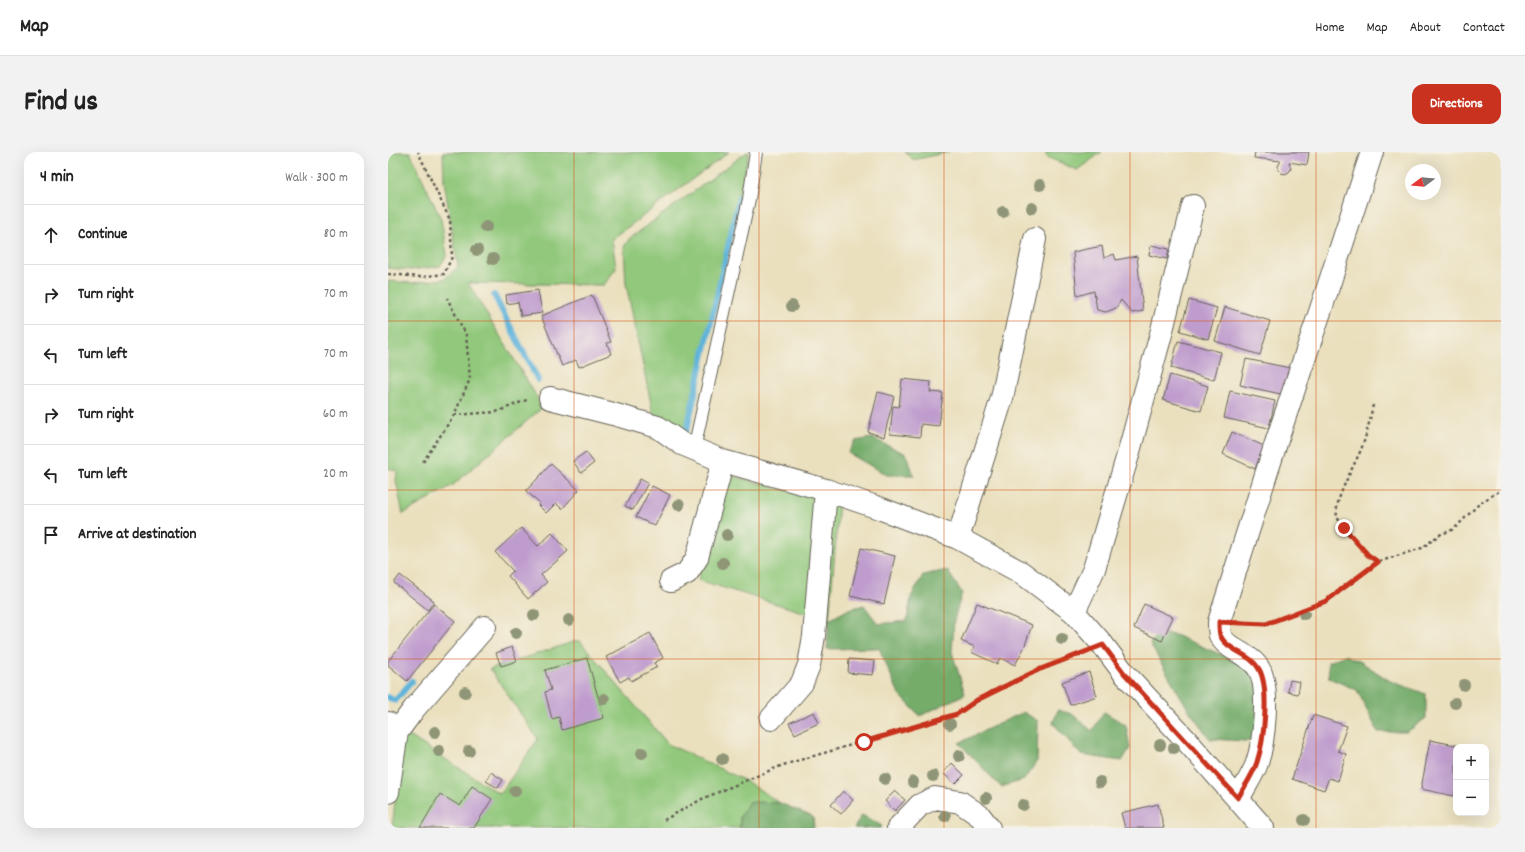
<!DOCTYPE html>
<html lang="en">
<head>
<meta charset="utf-8">
<style>
  :root { --surface:#fff; --page:#f2f2f2; --text:#222; --muted:#767676; --line:#e0e0e0; --accent:#c8321e }
  body { margin:0; font-family:Dekko,sans-serif; background:var(--page); color:var(--text) }
  .controls { position:absolute; right:12px; bottom:12px; display:grid; overflow:hidden; border-radius:8px; box-shadow:0 4px 16px #0002 }
  .controls button { width:36px; height:36px; display:grid; place-items:center; padding:0; border:0; border-bottom:1px solid var(--line); background:var(--surface); color:var(--text); font:20px sans-serif }
  .compass { position:absolute; left:1017px; top:12px; width:36px; height:36px; border-radius:50%; background:var(--surface); box-shadow:0 4px 16px #0002; rotate:254deg }
  .stop { position:absolute; width:12px; height:12px; margin:-9px; border:3px solid #c8321e; border-radius:50%; background:#fff }
  .stop.end { background:#c8321e; border-color:#fff; box-shadow:0 1px 4px #0008 }
  .list { margin:0; padding:0; list-style:none }
  h2 { display:flex; justify-content:space-between; align-items:center; height:52px; margin:0; padding:0 16px; font-size:17px }
  h2 small { font-size:13px; font-weight:400; color:var(--muted) }
  .list li { display:grid; grid-template-columns:26px 1fr auto; gap:12px; align-items:center; box-sizing:border-box; height:60px; padding:0 16px; border-top:1px solid var(--line) }
  .list b { display:block; font-size:15px; white-space:nowrap }
  .list em { font-size:13px; font-style:normal; color:var(--muted) }
  .icon { flex:none; width:22px; height:22px; fill:none; stroke:currentColor; stroke-width:2; stroke-linecap:round; stroke-linejoin:round }
  .map { position:relative; flex:none; width:1113px; height:676px; overflow:hidden; border-radius:12px }
  header { display:flex; align-items:center; gap:24px; box-sizing:border-box; height:56px; padding:0 20px; background:var(--surface); border-bottom:1px solid var(--line) }
  header strong { font-size:19px }
  nav { display:flex; gap:22px; margin-inline-start:auto; font-size:14px }
  .intro { display:flex; align-items:center; justify-content:space-between; box-sizing:border-box; height:96px; padding:0 24px }
  h1 { margin:0; font-size:28px }
  .button { padding:10px 18px; border-radius:12px; background:var(--accent); color:#fff; font-size:14px; font-weight:700 }
  main { display:flex; gap:24px; padding:0 24px }
  aside { flex:1; background:var(--surface); border-radius:12px; box-shadow:0 4px 16px #0002 }
  .map>svg:first-child { display:block }
</style>
</head>
<body>
<header>
<strong>Map</strong>
<nav><a>Home</a><a>Map</a><a>About</a><a>Contact</a></nav>
</header>
<div class="intro"><h1>Find us</h1><a class="button">Directions</a></div>
<main>
<aside>
<h2>4 min<small>Walk · 300 m</small></h2>
<ul class="list">
<li><svg class="icon" aria-label="ahead" viewBox="0 0 24 24"><path d="M12 20V5M6 11l6-6 6 6"/></svg><div><b>Continue</b></div><em>80 m</em></li>
<li><svg class="icon" aria-label="right" viewBox="0 0 24 24"><path d="M7 20v-9h11M14 6l5 5-5 5"/></svg><div><b>Turn right</b></div><em>70 m</em></li>
<li><svg class="icon" aria-label="left" viewBox="0 0 24 24"><path d="M17 20v-9H6M10 6l-5 5 5 5"/></svg><div><b>Turn left</b></div><em>70 m</em></li>
<li><svg class="icon" aria-label="right" viewBox="0 0 24 24"><path d="M7 20v-9h11M14 6l5 5-5 5"/></svg><div><b>Turn right</b></div><em>60 m</em></li>
<li><svg class="icon" aria-label="left" viewBox="0 0 24 24"><path d="M17 20v-9H6M10 6l-5 5 5 5"/></svg><div><b>Turn left</b></div><em>20 m</em></li>
<li><svg class="icon" aria-label="arrive" viewBox="0 0 24 24"><path d="M6 21V4h12l-3 4 3 4H6"/></svg><div><b>Arrive at destination</b></div></li>
</ul>
</aside>
<div class="map">
<svg width="1113" height="676" viewBox="0 0 1113 676">
  <rect width="100%" height="100%" fill="#f7f3e8"/>
  <filter id="ink" filterUnits="userSpaceOnUse"><feTurbulence type="fractalNoise" baseFrequency=".025" numOctaves="2"/><feDisplacementMap in="SourceGraphic" scale="8" xChannelSelector="R" yChannelSelector="G"/><feConvolveMatrix kernelMatrix="1 2 1 2 8 2 1 2 1" color-interpolation-filters="sRGB"/></filter>
  <filter id="wash" filterUnits="userSpaceOnUse"><feTurbulence type="fractalNoise" baseFrequency=".012" numOctaves="4" result="noise"/><feDisplacementMap in="SourceGraphic" scale="16" xChannelSelector="R" yChannelSelector="G"/><feGaussianBlur stdDeviation="0.9" result="paint"/><feColorMatrix in="noise" values="0 0 0 0 0 0 0 0 0 0 0 0 0 0 0 0 0 1.4 0 .05"/><feComposite in="paint" operator="in"/></filter>
  <g filter="url(#wash)">
    <rect width="100%" height="100%" fill="#eae0be"/>
    <path fill="#91c87b" stroke="#56724c" d="M0,0H22L53,67L59,103L52,114L23,118L0,116Z
      M55,0H341L224,87L228,116L216,133L80,131L155,255L65,333L15,362L8,329L9,319L0,316V129L25,131L56,127L70,115L56,29Z
      M359,0H361L299,277L294,280L266,266L238,132L236,95L241,87Z
      M517,0H561L525,8Z
      M657,0H714L689,18L659,5Z
      M339,323L451,351L441,468L310,428Z
      M191,488L280,592L358,629L392,651L361,650L352,665V676H4L15,580L112,642L150,587L102,517Z"/>
    <path fill="#74ac6b" stroke="#486444" d="M484,286L518,302L526,323H499L460,301L467,289Z
      M559,418L574,441L566,468L564,500L577,542L532,564L511,542L491,496L439,497L441,468L461,457L476,453L490,472L519,469L523,445L535,423Z
      M770,481L787,483L860,514L885,561L875,590L822,587L800,557L762,492Z
      M957,503L973,510L1002,529L1038,542V566L1019,580H990L969,538L941,526L940,510Z
      M670,558L684,562L704,579L716,560L738,573L742,596L734,609L693,603L665,571Z
      M635,560L650,569L649,609L636,628L613,635L571,591Z
      M361,650L392,651L425,665L426,676H352V665Z
      M474,663L494,674L492,676H466Z"/>
    <g fill="none" stroke-linecap="round" stroke-linejoin="round">
      <path stroke="#5fb4db" stroke-width="6" d="M106,143L150,228
        M288,278L294,280L299,277L351,46
        M0,545L7,549L24,529"/>
    </g>
    <g id="blocks">
      <path fill="#bf9cce" d="M867,0H921L919,13L901,10L903,17L901,20L897,22L893,21L890,18V14L893,9L866,6Z
        M763,93L781,97L779,107L761,103Z
        M714,94L716,106L726,102L728,108L749,104L755,159L744,161L733,148L728,156L718,160L709,158L706,139L689,144L685,100Z
        M150,138L154,161L133,164L130,150L119,152L118,143Z
        M204,143L223,190L219,191L223,202L191,215L188,208L174,214L153,164Z
        M801,148L829,156L820,187L792,179Z
        M837,155L882,169L872,203L827,189Z
        M790,189L833,200L826,228L783,216Z
        M858,207L902,216L897,243L852,233Z
        M782,223L820,234L813,259L775,248Z
        M514,227L543,230L542,240L555,241L551,274L533,272L532,285L502,282L505,254L511,255Z
        M842,239L887,249L881,276L836,266Z
        M490,240L506,244L496,285L480,280Z
        M844,280L876,294L867,317L835,302Z
        M198,300L206,311L193,321L185,309Z
        M163,312L191,338L174,357L168,351L158,361L150,353L152,351L138,339Z
        M252,327L260,331L245,358L237,354Z
        M264,334L282,343L267,374L248,365Z
        M133,376L150,394L164,381L180,399L153,423L159,430L140,447L120,424L125,419L107,400Z
        M473,396L507,404L496,452L462,444Z
        M12,423L46,449L40,458L6,431Z
        M589,451L644,473L636,496L627,513L612,506L609,512L583,500L587,495L573,489Z
        M46,452L67,469L19,529L0,513V509Z
        M756,452L785,465L774,489L746,476Z
        M262,481L275,506L266,511L269,515L243,529L241,525L232,530L218,505Z
        M124,495L129,509L113,514L108,501Z
        M199,506L216,566L174,578L171,565L164,567L157,540L163,538L157,518Z
        M461,507L487,509L485,523L460,521Z
        M701,520L709,544L682,553L674,530Z
        M902,528L912,530L910,542L900,540Z
        M426,560L431,571L407,582L401,571Z
        M925,563L959,574L950,599L958,602L950,629L941,626L936,638L904,627Z
        M1042,588L1072,594L1068,595V635L1066,644L1033,637Z
        M564,611L576,623L567,632L555,621Z
        M103,620L115,628L110,636L98,629Z
        M84,634L104,647L86,676H32L52,642L72,654Z
        M455,639L465,648L453,662L443,653Z
        M507,639L517,648L507,659L497,649Z
        M770,652L776,676H737L733,661Z"/>
    </g>
  </g>
  <g filter="url(#ink)">
    <use href="#blocks" fill-opacity="0" stroke="#646155" stroke-width="1"/>
    <g fill="none" stroke-linecap="round" stroke-linejoin="round">
      <defs>
        <path id="service" d="M306,297L361,47L368,0"/>
        <path id="minor" d="M162,246L225,262L270,275L294,292L335,309L438,338L491,356L570,386L634,421L686,460L715,493L736,521L798,588L875,676
          M570,386L614,246L647,87
          M283,429L299,421L309,406L335,309
          M686,460L706,417L740,303L773,182L805,54
          M383,567L414,531L421,513L426,484L438,338
          M0,571L9,580L0,640
          M9,580L26,557L97,475
          M851,646C856,635 865,623 869,611C876,590 882,536 871,517C862,501 839,499 832,483C831,479 831,474 831,470L889,288L932,160L984,0
          M510,676L532,653L547,646L572,650L592,664L601,676"/>
      </defs>
      <use href="#service" stroke="#646155" stroke-width="14"/>
      <use href="#minor" stroke="#646155" stroke-width="24"/>
      <path stroke="#646155" stroke-width="2.5" stroke-dasharray="3 3" stroke-linecap="butt" d="M0,122L33,125L56,122L64,105L62,68L30,0
        M985,253C982,267 979,282 974,295C968,311 945,349 949,364C953,377 979,402 990,410
        M66,263L108,260L141,247
        M35,310L66,263L82,227L78,183L59,146
        M853,471L878,472L939,449L990,410L1034,396L1051,383L1066,377L1092,351L1113,338
        M276,668L314,647L395,613L569,562C607,535 650,518 694,501"/>
      <use href="#service" stroke="#fff" stroke-width="12"/>
      <use href="#minor" stroke="#fff" stroke-width="22"/>
    </g>
    <g fill="#8f9577">
      <circle cx="652" cy="33" r="6"/>
      <circle cx="644" cy="56" r="6"/>
      <circle cx="615" cy="60" r="6"/>
      <circle cx="98" cy="75" r="6"/>
      <circle cx="89" cy="98" r="6"/>
      <circle cx="105" cy="107" r="6"/>
      <circle cx="404" cy="154" r="6"/>
      <circle cx="291" cy="353" r="6"/>
      <circle cx="339" cy="383" r="6"/>
      <circle cx="335" cy="411" r="6"/>
      <circle cx="916" cy="462" r="6"/>
      <circle cx="146" cy="463" r="6"/>
      <circle cx="181" cy="468" r="6"/>
      <circle cx="128" cy="481" r="6"/>
      <circle cx="674" cy="487" r="6"/>
      <circle cx="1076" cy="533" r="6"/>
      <circle cx="77" cy="540" r="6"/>
      <circle cx="216" cy="547" r="6"/>
      <circle cx="1067" cy="551" r="6"/>
      <circle cx="562" cy="572" r="6"/>
      <circle cx="47" cy="580" r="6"/>
      <circle cx="772" cy="593" r="6"/>
      <circle cx="786" cy="596" r="6"/>
      <circle cx="51" cy="599" r="6"/>
      <circle cx="81" cy="599" r="6"/>
      <circle cx="254" cy="601" r="6"/>
      <circle cx="571" cy="604" r="6"/>
      <circle cx="334" cy="607" r="6"/>
      <circle cx="545" cy="624" r="6"/>
      <circle cx="497" cy="627" r="6"/>
      <circle cx="525" cy="630" r="6"/>
      <circle cx="712" cy="630" r="6"/>
      <circle cx="127" cy="639" r="6"/>
      <circle cx="598" cy="646" r="6"/>
      <circle cx="635" cy="653" r="6"/>
      <circle cx="557" cy="664" r="6"/>
      <circle cx="916" cy="668" r="6"/>
    </g>
  </g>
  <g fill="none" stroke-linecap="round" stroke-linejoin="round" filter="url(#ink)">
    <path stroke="#c8321e" stroke-width="5" d="M476,590L569,562L589,548L650,518L715,493L736,521L850,646C856,635 865,623 869,610C876,589 882,536 871,517C862,501 839,499 832,483C831,479 831,474 831,470L878,472L938,449L990,410L980,403L956,376"/>
  </g>
  <path fill="none" stroke="#d4530e" stroke-width="1" stroke-opacity="0.55" d="M186,0V676M371,0V676M556,0V676M742,0V676M928,0V676M0,169H1113M0,338H1113M0,507H1113"/>
</svg>
<div class="controls">
<button>+</button>
<button>−</button>
</div>
<svg class="compass" viewBox="-18 -18 36 36"><path d="M0-13l5 13h-10z" fill="#e53935"/><path d="M0 13l5-13h-10z" fill="#767676"/></svg>
<div class="stop" style="left:476px;top:590px"></div>
<div class="stop end" style="left:956px;top:376px"></div>
</div>
</main>
</body>
</html>
